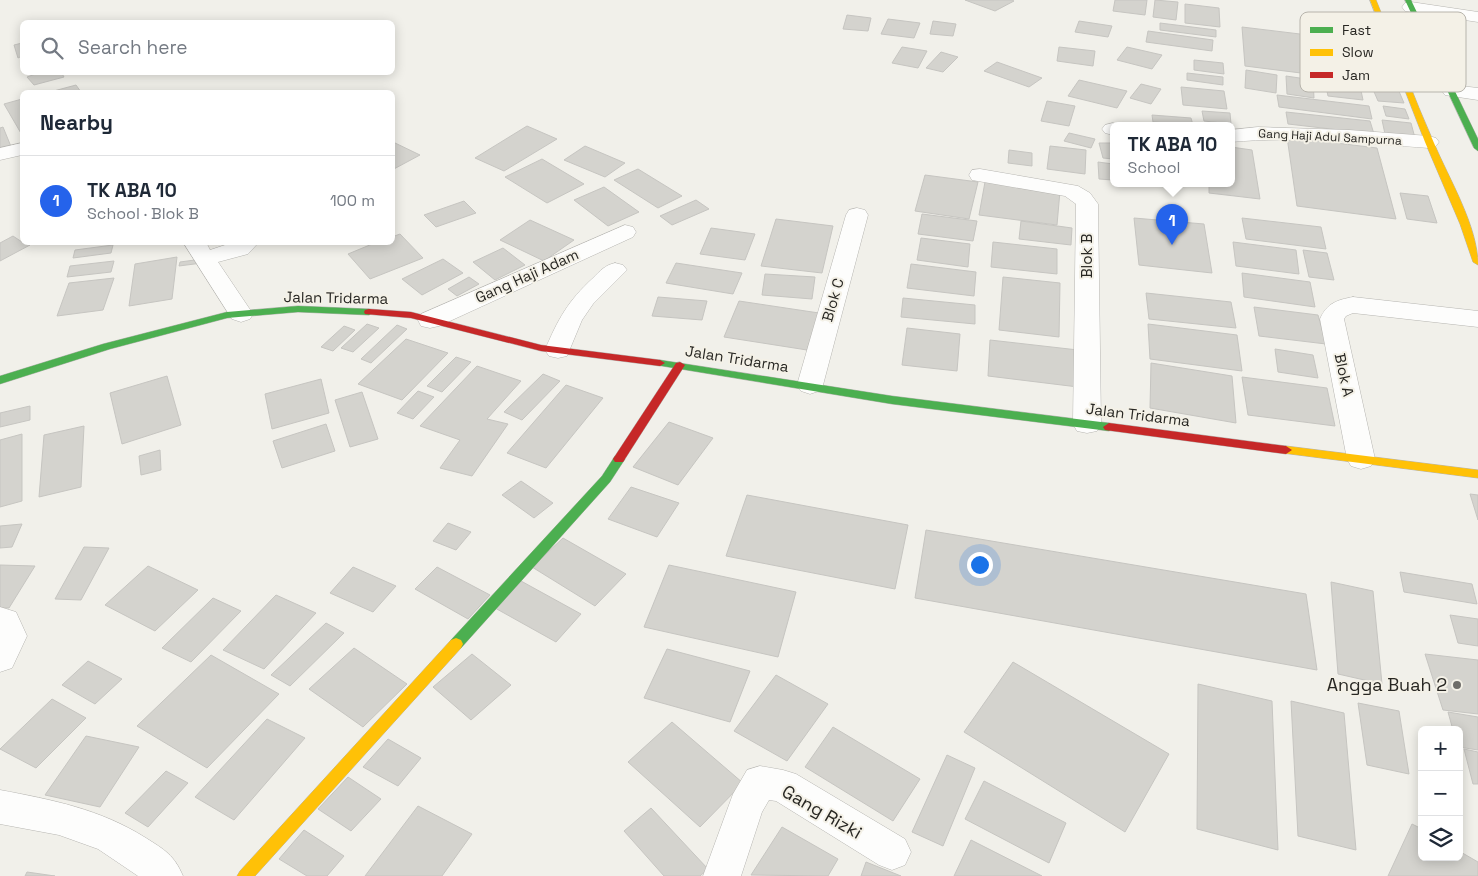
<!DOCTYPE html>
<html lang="en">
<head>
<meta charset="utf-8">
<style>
  :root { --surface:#fff; --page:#f2f2f3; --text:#1f2937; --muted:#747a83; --line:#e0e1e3; --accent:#2563eb }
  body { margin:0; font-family:"Space Grotesk",sans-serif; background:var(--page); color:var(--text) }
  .controls { position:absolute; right:15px; bottom:15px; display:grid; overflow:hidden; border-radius:8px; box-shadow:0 2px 12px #0003 }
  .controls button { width:45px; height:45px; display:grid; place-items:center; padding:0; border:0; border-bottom:1px solid var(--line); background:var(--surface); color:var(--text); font:25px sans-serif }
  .you { position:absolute; left:979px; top:564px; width:18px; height:18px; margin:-12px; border:4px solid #fff; border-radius:50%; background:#1a73e8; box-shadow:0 0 0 8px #1a73e833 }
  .badge { display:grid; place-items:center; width:32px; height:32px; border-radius:50%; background:var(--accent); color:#fff; font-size:16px; font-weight:700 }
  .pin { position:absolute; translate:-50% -41px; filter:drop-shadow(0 1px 2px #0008) }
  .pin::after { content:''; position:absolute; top:26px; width:18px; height:15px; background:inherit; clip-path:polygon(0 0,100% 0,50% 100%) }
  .popup { position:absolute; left:1110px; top:122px; width:125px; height:65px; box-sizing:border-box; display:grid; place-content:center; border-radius:8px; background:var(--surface); filter:drop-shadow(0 1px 4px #0005); font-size:16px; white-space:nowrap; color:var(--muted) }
  .popup b { font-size:19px; color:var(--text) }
  .popup::after { content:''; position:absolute; left:50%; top:100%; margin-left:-10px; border:10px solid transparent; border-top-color:var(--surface) }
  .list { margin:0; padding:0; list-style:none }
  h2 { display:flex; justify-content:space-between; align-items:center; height:65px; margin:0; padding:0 20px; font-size:21px }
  h2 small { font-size:16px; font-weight:400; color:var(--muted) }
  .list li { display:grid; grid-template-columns:32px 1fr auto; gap:15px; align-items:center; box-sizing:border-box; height:90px; padding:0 20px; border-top:1px solid var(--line) }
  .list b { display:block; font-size:19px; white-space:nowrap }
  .list p { margin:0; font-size:16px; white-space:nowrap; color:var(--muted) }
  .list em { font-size:16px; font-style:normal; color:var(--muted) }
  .icon { flex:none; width:28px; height:28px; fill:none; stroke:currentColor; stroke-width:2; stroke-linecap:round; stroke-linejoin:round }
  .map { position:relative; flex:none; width:1478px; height:876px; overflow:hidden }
  .search { position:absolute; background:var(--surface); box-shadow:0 2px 12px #0003; left:20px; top:20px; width:375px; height:55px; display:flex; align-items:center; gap:12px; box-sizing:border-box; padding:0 18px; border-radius:8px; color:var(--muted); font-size:19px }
  .panel { position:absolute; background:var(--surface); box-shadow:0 2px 12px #0003; left:20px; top:90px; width:375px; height:155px; border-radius:8px }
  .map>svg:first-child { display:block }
</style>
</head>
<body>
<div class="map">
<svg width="1478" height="876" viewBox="0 0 1478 876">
  <rect width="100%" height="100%" fill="#f1f0ea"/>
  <path fill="#d4d3ce" stroke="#c6c5c1" d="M965,0H1012L1014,1L995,11Z
    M1115,0H1147L1145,15L1113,11Z
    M1155,0L1178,2L1176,20L1153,17Z
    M1185,4L1219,8L1220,27L1185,23Z
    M847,15L871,18L868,31L843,29Z
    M888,19L920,23L914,38L881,34Z
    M933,21L956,24L953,36L930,34Z
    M1079,21L1112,26L1108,37L1075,32Z
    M1160,23L1216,30V37L1160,30Z
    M1352,26L1381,29L1385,38L1355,36Z
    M1242,27L1333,38L1341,78L1245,66Z
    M1148,31L1213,40L1212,51L1146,42Z
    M1343,40L1384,44L1395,79L1352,75Z
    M22,43V56L18,58L14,45Z
    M902,47L927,51L918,68L892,63Z
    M1059,47L1095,51L1093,66L1057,61Z
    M1127,47L1162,55L1152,69L1117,60Z
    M941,52L958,57L943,72L926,68Z
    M1194,60L1223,63L1224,74L1194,70Z
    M997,62L1042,78L1029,87L984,71Z
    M1246,70L1277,75L1276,93L1245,88Z
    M41,72H61L64,77L34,85L27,77Z
    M1187,73L1223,77V85L1187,80Z
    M1286,76L1313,80L1314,98L1287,94Z
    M1079,80L1127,91L1117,108L1068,96Z
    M1369,80L1395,82L1404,103L1378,101Z
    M1325,82L1360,86L1363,100L1328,96Z
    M1141,84L1161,89L1151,104L1130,98Z
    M76,85L81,92H50Z
    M1181,87L1224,91L1227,109L1183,105Z
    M1277,95L1369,106L1372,119L1279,107Z
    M22,99V135L4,104Z
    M1047,101L1075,106L1069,126L1041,121Z
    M1383,106L1405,109L1409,119L1386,116Z
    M1202,111L1230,113L1231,124L1204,121Z
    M1286,112L1370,121L1374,134L1288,124Z
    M1152,115L1191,118L1193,125L1153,122Z
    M1382,120L1411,123L1415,138L1385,134Z
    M527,126L557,139L504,171L475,158Z
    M3,127L12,149L0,152V128Z
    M1069,133L1095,139L1091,148L1064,141Z
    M1287,137L1377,148L1396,219L1297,206Z
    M392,142H393L420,155L392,170Z
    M1099,143H1113V159L1103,158Z
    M585,146L625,163L605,177L564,160Z
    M1050,146L1086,150L1085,174L1047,169Z
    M1231,147L1252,150L1260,199L1209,193V184H1231Z
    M1009,150L1032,153V166L1008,163Z
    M542,159L584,184L547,203L505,177Z
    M1098,162L1113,164V180L1099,179Z
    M638,169L682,196L658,208L614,180Z
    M925,175L978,182L969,219L915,211Z
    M985,182L1060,191L1057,225L979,215Z
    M604,187L639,212L608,226L574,200Z
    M1400,193L1428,196L1437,223L1407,219Z
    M696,200L709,209L672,225L660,216Z
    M464,201L476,213L436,227L424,215Z
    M922,214L977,221L973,241L918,234Z
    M1134,218L1204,224L1212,273L1139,265Z
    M1242,218L1321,227L1326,249L1246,239Z
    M776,219L833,226L822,273L761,266Z
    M530,220L574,240L544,261L500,240Z
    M1021,221L1072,228L1071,245L1019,239Z
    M711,228L755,234L745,260L700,254Z
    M400,234L423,258L370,279L348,254L377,242H392V237Z
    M13,236L22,242L30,245L0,261V243Z
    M921,238L970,244L968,267L917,260Z
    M993,242L1057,249V274L991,267Z
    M1233,242L1296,250L1299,274L1236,266Z
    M113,245L111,253L73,258L75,250Z
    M503,248L525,265L495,280L473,262Z
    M1303,250L1327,253L1334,280L1309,277Z
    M177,257L172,299L129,306L135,264Z
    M202,259V263L179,266L180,262Z
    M443,259L463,273L422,295L402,279Z
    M114,261L111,272L67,277L70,266Z
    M676,263L742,273L733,294L666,283Z
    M911,264L976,272L974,296L907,288Z
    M1242,273L1310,282L1315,307L1244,297Z
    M765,274L815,277L812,299L762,295Z
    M469,277L479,284L457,296L448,289Z
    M1003,277L1060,283L1059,337L999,330Z
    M114,278L103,310L57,316L69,283Z
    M1146,293L1231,302L1236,328L1149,319Z
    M658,297L707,301L702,320L652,316Z
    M903,298L975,305V324L901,317Z
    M739,301L819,313L807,350L724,337Z
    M1254,307L1318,315L1326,344L1259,336Z
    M367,324L379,328L353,352L341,348Z
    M1148,324L1237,335L1242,371L1150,359Z
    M397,325L407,329L371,363L361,359Z
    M344,326L355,330L333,351L321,347Z
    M907,328L960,334L957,371L902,365Z
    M406,339L448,353L402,400L358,384Z
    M990,340L1078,350V387L988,376Z
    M1275,349L1313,355L1318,378L1278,372Z
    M456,357L471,362L442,392L427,386Z
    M1151,363L1232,376L1236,423L1150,408Z
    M477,366L521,381L487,419L508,424L472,476L440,468L460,440L420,426Z
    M543,374L560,381L522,420L504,412Z
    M167,376L181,425L122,444L110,393Z
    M1242,377L1327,388L1335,426L1248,415Z
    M321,379L329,413L272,429L265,394Z
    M566,385L603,398L546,468L507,453Z
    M418,391L434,397L413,419L397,413Z
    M362,392L378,439L350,447L335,400Z
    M30,406V420L0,427V413Z
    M669,422L713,438L678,485L633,467Z
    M326,424L335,451L282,468L273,441Z
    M84,426L81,487L39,497L44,435Z
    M22,434V501L0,507V440Z
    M160,450L161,470L141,475L139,456Z
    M521,481L553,503L534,518L502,495Z
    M631,487L679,503L657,537L608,519Z
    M1470,494L1478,495V520Z
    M747,495L908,525L895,589L726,556Z
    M448,523L471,532L456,550L433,541Z
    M22,524L12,547L0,548V526Z
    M926,530L1306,594L1317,670L915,598Z
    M563,538L626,574L595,606L532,567Z
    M84,547L109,548L81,600L55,599Z
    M0,565L35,566L9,608H0Z
    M669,565L796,592L778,657L644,627Z
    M148,566L198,590L155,631L105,605Z
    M353,567L396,586L373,612L330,593Z
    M437,567L490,595L468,619L415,589Z
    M1400,572L1472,584L1477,604L1404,592Z
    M521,581L581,614L556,642L495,608Z
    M1331,582L1373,591L1382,684L1338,674Z
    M276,595L316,613L264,669L223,650Z
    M213,598L241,611L191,662L162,648Z
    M1450,615L1478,619V646L1458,643Z
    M326,623L344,633L290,686L271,675Z
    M354,648L407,684L363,727L309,689Z
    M667,649L750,671L730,722L644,698Z
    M472,654L511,685L471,720L433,687Z
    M1425,654L1478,660V714L1443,710Z
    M211,655L279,694L207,768L137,726Z
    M88,661L122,679L95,704L62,685Z
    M1013,662L1169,754L1125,832L964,732Z
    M776,675L828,704L787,761L734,731Z
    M1198,684L1272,701L1278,850L1197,829Z
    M52,699L86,718L36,768L0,749Z
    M1291,701L1344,713L1356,850L1298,836Z
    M1358,703L1399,711L1409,774L1367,765Z
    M1448,712L1478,717V750L1459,747V730H1453Z
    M267,719L305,738L234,820L195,797Z
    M672,722L743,783L700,827L628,762Z
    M833,727L920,779L893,821L805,767Z
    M86,736L139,747L100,807L45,795Z
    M388,739L421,758L398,786L363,767Z
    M1464,749L1478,752V784H1473Z
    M947,755L975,768L943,846L912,832Z
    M166,771L188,783L148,827L125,813Z
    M348,777L381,799L351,831L318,809Z
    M984,781L1066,823L1049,863L965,819Z
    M418,806L472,834L442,876H365Z
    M651,808L708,869L700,876H664L624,831Z
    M1412,824L1422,829V857H1459V851L1478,862V876H1388Z
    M782,827L838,859L828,876L751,875Z
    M304,830L344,856L327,876H307L279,859Z
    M971,840L1042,876H954Z
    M866,862L901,876H861Z
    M27,872L55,876H25Z"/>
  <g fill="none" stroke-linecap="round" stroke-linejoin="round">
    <defs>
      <path id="street" d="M1411,2L1478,12V22L1405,11L1402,7L1405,3Z
        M1452,85L1478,88V100L1445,95L1442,91L1445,87Z
        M1113,123L1121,126H1113V135L1105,133L1102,129L1105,125Z
        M1258,127L1349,130L1429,136L1436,138L1439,142L1436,146L1429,148C1363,143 1297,136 1231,142V130Z
        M22,143V155L0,160V148Z
        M980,169L1078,186L1090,193L1098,204L1101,424L1097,431L1087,433L1077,431L1073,424L1076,204L1065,196L972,180L969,175L972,170Z
        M857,208L865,210L868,215L823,385L819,391L810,394L801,391L797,385L846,215L849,210Z
        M625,225L633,227L636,232L633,237L439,326L430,328L421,326L418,320L421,314Z
        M183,242H206L210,250L234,242H259L248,254L218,262L253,314L250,319L241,322L232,319Z
        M615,263L623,265L627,270L593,304L582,320L567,356L558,358L549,356L545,350C558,319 568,301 593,278C600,271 605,265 615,263Z
        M1353,297L1478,311V327L1353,313L1346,316L1344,319L1375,459L1371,466L1361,469L1351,466L1347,459L1320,319C1327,303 1337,300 1353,297Z
        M0,607L16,612L27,636L12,668L0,672Z
        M760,766L783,770L796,774L905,839L911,852L905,865L892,870L879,865L776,801L769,800L762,812L741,876H703L733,794L747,770Z
        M0,790C53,800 100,809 146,838C165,850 174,855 183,876H138L98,849L59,835L0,824Z"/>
      <path id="fast" d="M1405,0H1411L1478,139V151L1474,148Z
        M298,306L369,309L374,312L369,315L298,312L227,318L110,349L0,384V376L103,344L227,312Z
        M660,360L892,396L1109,423L1115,427L1109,431L892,404L656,365L655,363Z
        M619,455L625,459L610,482L461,648L456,650L451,648L449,644L451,640L602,476L615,456Z"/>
      <path id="slow" d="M1370,0H1376C1396,48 1413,96 1434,143C1449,179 1478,226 1478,265L1473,262L1460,224L1425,142Z
        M1286,446L1478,470V478L1282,453L1280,450Z
        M456,638L461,640L463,644L461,648L255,876H237L240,871L451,640Z"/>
      <path id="jam" d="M369,309L411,312L541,345L660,360L665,363L660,366L541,351L411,318L365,314L364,312L365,310Z
        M680,362L685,365L623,462H615L613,459L615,456L676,363Z
        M1109,423L1286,446L1292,450L1286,454L1105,430L1103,427Z"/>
    </defs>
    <use href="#street" stroke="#b6b5b1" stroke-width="1"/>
    <use href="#fast" stroke="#b6b5b1" stroke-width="1"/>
    <use href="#slow" stroke="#b6b5b1" stroke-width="1"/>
    <use href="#jam" stroke="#b6b5b1" stroke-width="1"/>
    <use href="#street" fill="#fdfdfc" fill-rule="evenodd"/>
    <use href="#fast" fill="#4caf50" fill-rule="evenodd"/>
    <use href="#slow" fill="#ffc107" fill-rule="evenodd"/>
    <use href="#jam" fill="#c62828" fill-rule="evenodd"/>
  </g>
  <circle fill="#6e6d69" stroke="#f4f1e7" stroke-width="2" cx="1457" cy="685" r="5"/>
  <g text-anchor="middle" stroke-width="4" stroke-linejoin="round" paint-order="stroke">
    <g font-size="12" fill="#282723" stroke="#f4f1e7">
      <text transform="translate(1330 137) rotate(3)" y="4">Gang Haji Adul Sampurna</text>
    </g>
    <g font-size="15" fill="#282723" stroke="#f4f1e7">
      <text transform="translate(1087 256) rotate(-90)" y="5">Blok B</text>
      <text transform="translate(527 276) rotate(-24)" y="5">Gang Haji Adam</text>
      <text transform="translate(336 298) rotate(1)" y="5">Jalan Tridarma</text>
      <text transform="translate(833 300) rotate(-74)" y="5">Blok C</text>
      <text transform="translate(737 359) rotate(9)" y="5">Jalan Tridarma</text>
      <text transform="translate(1344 375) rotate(78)" y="5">Blok A</text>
      <text transform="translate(1138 415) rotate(7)" y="5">Jalan Tridarma</text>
    </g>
    <g font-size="18" fill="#282723" stroke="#f4f1e7" text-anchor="end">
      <text x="1447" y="691">Angga Buah 2</text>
    </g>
    <g font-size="18" fill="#282723" stroke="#f4f1e7">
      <text transform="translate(822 812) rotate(30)" y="6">Gang Rizki</text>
    </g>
  </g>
  <rect x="1300" y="12" width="166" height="80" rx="8" fill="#f4f1e7" stroke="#b7b4ac" stroke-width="1"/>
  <rect x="1310" y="27" width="23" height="6" fill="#4caf50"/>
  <rect x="1310" y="49" width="23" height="7" fill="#ffc107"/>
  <rect x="1310" y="72" width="23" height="6" fill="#c62828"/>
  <g font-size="14" fill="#282723">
    <text x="1342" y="35">Fast</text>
    <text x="1342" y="57">Slow</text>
    <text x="1342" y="80">Jam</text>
  </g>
</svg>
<div class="controls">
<button>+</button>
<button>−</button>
<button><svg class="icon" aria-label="layers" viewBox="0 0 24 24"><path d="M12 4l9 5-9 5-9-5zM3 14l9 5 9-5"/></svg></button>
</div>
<div class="you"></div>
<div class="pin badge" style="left:1172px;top:245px">1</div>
<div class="popup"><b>TK ABA 10</b>School</div>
<div class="search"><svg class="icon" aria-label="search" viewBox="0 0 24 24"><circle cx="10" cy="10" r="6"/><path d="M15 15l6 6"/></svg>Search here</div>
<section class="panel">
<h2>Nearby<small></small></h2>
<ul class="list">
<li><span class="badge">1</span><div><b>TK ABA 10</b><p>School · Blok B</p></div><em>100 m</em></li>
</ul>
</section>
</div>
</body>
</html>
